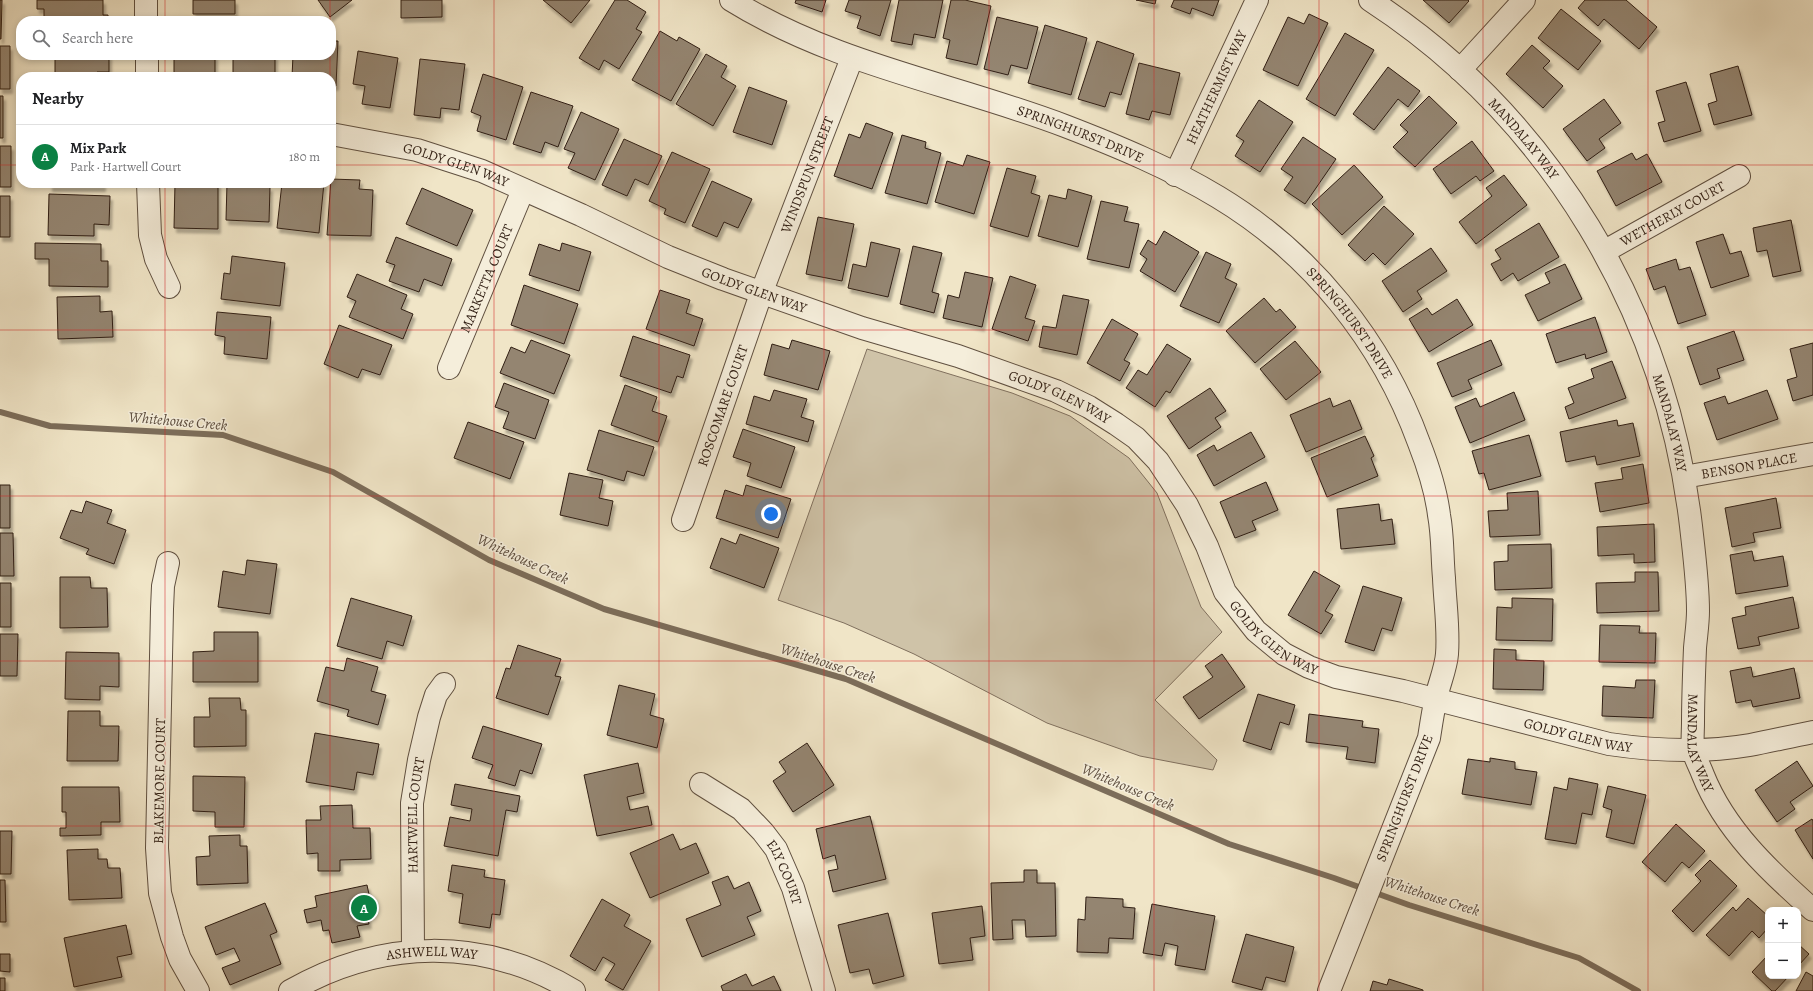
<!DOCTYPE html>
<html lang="en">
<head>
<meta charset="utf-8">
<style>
  :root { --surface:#fff; --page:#f6f6f6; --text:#202124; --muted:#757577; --line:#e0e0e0; --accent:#0b8043 }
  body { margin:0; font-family:Alegreya,serif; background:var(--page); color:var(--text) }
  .controls { position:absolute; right:12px; bottom:12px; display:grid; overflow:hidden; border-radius:8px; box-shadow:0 2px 6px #0003 }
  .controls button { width:36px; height:36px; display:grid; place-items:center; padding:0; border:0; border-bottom:1px solid var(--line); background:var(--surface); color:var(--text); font:20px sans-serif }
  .you { position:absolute; left:771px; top:514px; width:14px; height:14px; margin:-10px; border:3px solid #fff; border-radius:50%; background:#1a73e8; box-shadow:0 0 0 6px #1a73e833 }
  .badge { display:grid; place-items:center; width:26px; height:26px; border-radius:50%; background:var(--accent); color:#fff; font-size:13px; font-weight:700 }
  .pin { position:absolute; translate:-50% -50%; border:2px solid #fff; box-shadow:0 1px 4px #0006 }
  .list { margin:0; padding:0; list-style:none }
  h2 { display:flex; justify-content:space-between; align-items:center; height:52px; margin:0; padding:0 16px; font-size:17px }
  h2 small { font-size:13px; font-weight:400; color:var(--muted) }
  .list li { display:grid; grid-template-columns:26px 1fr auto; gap:12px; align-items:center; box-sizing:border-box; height:64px; padding:0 16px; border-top:1px solid var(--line) }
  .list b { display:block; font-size:15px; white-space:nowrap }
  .list p { margin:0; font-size:13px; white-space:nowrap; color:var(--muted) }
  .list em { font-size:13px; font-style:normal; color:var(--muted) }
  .icon { flex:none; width:22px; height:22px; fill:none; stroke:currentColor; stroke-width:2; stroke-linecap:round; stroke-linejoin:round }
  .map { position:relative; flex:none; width:1813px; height:991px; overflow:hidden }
  .search { position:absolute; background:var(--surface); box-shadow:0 2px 6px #0003; left:16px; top:16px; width:320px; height:44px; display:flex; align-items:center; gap:10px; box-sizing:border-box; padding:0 14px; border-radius:16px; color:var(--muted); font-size:15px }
  .panel { position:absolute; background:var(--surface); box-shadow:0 2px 6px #0003; left:16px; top:72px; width:320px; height:116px; border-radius:16px }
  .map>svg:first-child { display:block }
</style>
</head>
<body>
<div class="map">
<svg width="1813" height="991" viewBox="0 0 1813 991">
  <defs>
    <filter id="shadow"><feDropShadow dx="2.5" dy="4.5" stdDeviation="1" flood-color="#0004"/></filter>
  </defs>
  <rect width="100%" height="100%" fill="#f0e5c7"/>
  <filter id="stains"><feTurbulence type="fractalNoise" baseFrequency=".005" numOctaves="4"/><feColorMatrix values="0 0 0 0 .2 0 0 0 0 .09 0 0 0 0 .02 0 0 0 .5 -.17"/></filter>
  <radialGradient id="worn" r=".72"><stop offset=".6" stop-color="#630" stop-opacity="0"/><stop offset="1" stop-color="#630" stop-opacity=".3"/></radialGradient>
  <path fill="#cfc3a8" stroke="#80705e" d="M867,349L1012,393L1070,416L1129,458L1157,493L1201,607L1222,632L1155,700L1217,760L1213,770L1140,756L1047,723L914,654L844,623L778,600Z"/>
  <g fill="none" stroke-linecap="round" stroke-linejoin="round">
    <path stroke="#7c6d5a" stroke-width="6" d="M0,412L50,426L223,435L333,472L489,560L604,609L846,679L1229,844L1334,878L1409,905L1579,958L1638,991"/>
  </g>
  <path fill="#948571" stroke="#301e13" filter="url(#shadow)" d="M0,0H2L1,39H0Z
    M37,0H103V15H108V21H44V9H37Z
    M193,0H235V14H193Z
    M318,0H352L330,17Z
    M401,0H442V17L401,18Z
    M543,0H590L571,23Z
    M615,0H627L646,12L636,29L642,32L619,69L604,60L599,70L579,58Z
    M796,0H826L822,12L795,3Z
    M849,0H891L880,36L857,28L861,16L845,11Z
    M899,0H943L935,38L914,34L912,45L891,41Z
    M951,0H965L991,6L977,65L946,58L950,40L943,38Z
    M1136,0H1156L1155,4Z
    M1174,0H1219L1213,16L1192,8L1190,14L1171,7Z
    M1423,0H1468L1469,1L1449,23Z
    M1585,0H1626L1657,27L1639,49L1604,19L1598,26L1578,8Z
    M1561,9L1601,41L1578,70L1538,38Z
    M1309,14L1328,23L1298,86L1263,70L1288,17L1304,24Z
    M997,17L1038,27L1027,69L1011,65L1008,75L984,69Z
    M1045,25L1087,38L1071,95L1028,83Z
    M660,31L677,41L679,37L700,49L671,101L632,80Z
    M1345,33L1374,50L1335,116L1306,99Z
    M331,41H338L336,86L331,85V77H292L293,55H331Z
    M1097,41L1134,54L1121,95L1110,92L1105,107L1078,99Z
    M1532,45L1550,61L1543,68L1563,86L1543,108L1506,74Z
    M0,46H10V89H0Z
    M358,51L398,58L390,108L362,104L365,86L353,84Z
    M706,54L727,66L721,77L736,86L713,126L676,104Z
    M55,55H109V72H97V77H55Z
    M174,55H215V77H174Z
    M233,55H275V77L233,75Z
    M420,59L465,64L459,110L441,108L440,118L414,115Z
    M1139,63L1180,73L1170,115L1152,111L1149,120L1126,114Z
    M1738,66L1752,115L1714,125L1708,104L1717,101L1710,74Z
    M1388,67L1420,91L1408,107L1398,99L1374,130L1353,114Z
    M483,74L523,87L506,140L477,131L481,116L471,112Z
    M1686,82L1701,131L1664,142L1658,123L1665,121L1656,91Z
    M749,87L787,101L772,145L733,132Z
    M531,92L573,106L558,147L545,142L541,153L513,144Z
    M0,96H3V138H0Z
    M1429,96L1457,123L1415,167L1393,147L1408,132L1400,125Z
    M1604,99L1621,123L1599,139L1605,148L1587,161L1563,129Z
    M1259,100L1293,122L1260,172L1235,156L1244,141L1236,136Z
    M581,112L619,129L595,180L568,168L575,153L564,149Z
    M866,123L893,133L872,189L834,176L849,134L860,138Z
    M902,135L926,142L925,148L941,153L927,204L885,193Z
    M1303,137L1336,159L1305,204L1284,190L1293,177L1281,169Z
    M624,139L662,156L648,185L635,179L627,196L602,185Z
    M1472,141L1494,171L1480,181L1476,176L1451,194L1433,169Z
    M0,146H11V187H0Z
    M672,152L710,169L685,223L664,214L666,209L649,201Z
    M1632,153L1636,160L1647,154L1662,182L1616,206L1597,171Z
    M967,155L990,162L974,214L935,202L947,161L963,166Z
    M1354,165L1383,197L1342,235L1312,204Z
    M1007,168L1036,176L1031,193L1040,196L1028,237L990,226Z
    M1504,175L1527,205L1476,244L1459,222L1492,196L1486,188Z
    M331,179L360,180L359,189L373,190L371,236L327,235Z
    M712,181L752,199L738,228L724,222L717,237L692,226Z
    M50,183H103V187H50Z
    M175,183H218V229L174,228Z
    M227,183H255V187H270L269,222L226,220Z
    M282,183H324L319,233L277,228Z
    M422,188L473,210L457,246L406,224Z
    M1068,189L1092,196L1078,247L1038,236L1049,195L1066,199Z
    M49,194L110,196L109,225L94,224V236L48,235Z
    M0,196H10V237H0Z
    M1101,201L1128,207L1124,221L1139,224L1129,268L1087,259Z
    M1384,206L1414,234L1385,265L1373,253L1365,261L1348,245Z
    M818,217L854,224L842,281L806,274Z
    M1791,220L1801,271L1773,277L1767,250L1757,252L1753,228Z
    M1539,223L1559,257L1518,281L1513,273L1501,281L1491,264L1501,259L1495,250Z
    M1164,231L1199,252L1175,292L1140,271L1147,259L1140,254L1148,240L1156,245Z
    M1723,234L1730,254L1741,251L1749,276L1711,288L1696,242Z
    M396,237L452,259L442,286L424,279L419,292L389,281L395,265L386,262Z
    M871,242L900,249L888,297L848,288L853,264L866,267Z
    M35,243L101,244V261H108V287L49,286V259H35Z
    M562,243L591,252L579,291L529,275L539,244L560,251Z
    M913,246L942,253L932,292L939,294L934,313L900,304Z
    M1431,248L1447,271L1417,291L1422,299L1403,312L1382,281Z
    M1206,252L1231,264L1225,278L1237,284L1219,323L1180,306Z
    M232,256L285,263L280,306L221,299L224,273L230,274Z
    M1676,259L1679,270L1690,267L1706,315L1678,324L1665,286L1654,290L1646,269Z
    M1565,264L1582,299L1538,321L1525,295L1550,283L1545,273Z
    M965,272L993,278L982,327L943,318L948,295L959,298Z
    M357,274L407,295L401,309L413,314L403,339L349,317L356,301L347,297Z
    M1010,276L1036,285L1025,318L1035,321L1028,341L992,329Z
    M524,285L578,304L564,344L511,325Z
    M660,290L690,300L686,313L703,319L694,346L646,329Z
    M1063,295L1089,300L1077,355L1039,347L1043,326L1056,328Z
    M100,296V312L112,311L113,337L58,339L57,297Z
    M1264,298L1276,312L1280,309L1296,327L1255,363L1226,331Z
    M1457,299L1473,325L1429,352L1409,319L1427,308L1432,315Z
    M217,312L271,317L267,359L224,354L225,337L215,335Z
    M1595,317L1607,352L1586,359L1585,354L1556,363L1546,334Z
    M1112,319L1138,334L1124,360L1130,363L1120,381L1087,363Z
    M339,325L392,345L380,375L362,369L358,378L324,364Z
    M1734,331L1744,360L1717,369L1720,378L1700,385L1687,347Z
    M633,336L690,355L683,378L677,376L671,393L620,376Z
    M531,340L570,355L554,394L500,373L511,347L525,353Z
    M792,340L830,351L818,390L764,375L772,344L789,349Z
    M1491,340L1502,365L1468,380L1472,389L1452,397L1437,363Z
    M1295,341L1321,372L1286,400L1260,369Z
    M1813,343V395L1793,401L1787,380L1797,377L1790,349Z
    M1167,344L1191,359L1170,393L1166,391L1155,407L1126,388L1138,370L1147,375Z
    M1612,361L1626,398L1569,419L1565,407L1574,403L1568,388L1594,378L1591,369Z
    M504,383L549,400L535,439L503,428L509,412L495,407Z
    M625,385L657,397L652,411L667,416L658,442L611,425Z
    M1210,388L1226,411L1215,418L1221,427L1189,449L1167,416Z
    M774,390L807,399L801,417L814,421L808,442L746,424L754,396L770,401Z
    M1767,390L1778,419L1717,440L1704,403L1725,396L1728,404Z
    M1514,392L1525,420L1470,443L1455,407L1476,398L1480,407Z
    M1330,398L1333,407L1350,400L1362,429L1306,452L1290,415Z
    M1617,420L1618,426L1633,423L1640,456L1597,465L1595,456L1566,462L1560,432Z
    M468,422L524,442L510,479L454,458Z
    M743,429L795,447L781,488L747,476L751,463L733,457Z
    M599,430L654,447L644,476L627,471L624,481L587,470Z
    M1251,432L1265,457L1214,486L1197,455L1214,445L1217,451Z
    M1529,435L1541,476L1489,490L1484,473L1479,474L1472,451Z
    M1365,436L1374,456L1371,458L1378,476L1327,497L1311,458Z
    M1643,464L1649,503L1600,512L1595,483L1623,479L1621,468Z
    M569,473L603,480L599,498L613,501L608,526L560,515Z
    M1266,482L1278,510L1252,521L1256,530L1235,538L1220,502Z
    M0,485H10V528H0Z
    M746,485L791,499L778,538L716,518L725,490L743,496Z
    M1538,491L1540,535L1490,537L1488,511L1508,510L1507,493Z
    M1776,498L1781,528L1753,533L1755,542L1732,547L1725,508Z
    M86,501L112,510L107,523L126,530L114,564L86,554L89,549L60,538L71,510L82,513Z
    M1379,504L1381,521L1392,519L1395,544L1341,549L1337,509Z
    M1654,524L1655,562L1634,563V554L1598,556L1597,527Z
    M0,533H13L14,576H0Z
    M740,534L779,548L764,588L710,568L721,538L736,544Z
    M1551,544L1552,588L1495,590L1494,562L1508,561V545Z
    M1752,551L1754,561L1783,556L1788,586L1736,594L1730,555Z
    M247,560L277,564L270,614L218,607L223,571L245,575Z
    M1314,571L1340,586L1325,611L1333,615L1321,634L1288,615Z
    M1635,572H1658L1659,611L1597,613L1596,583L1635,582Z
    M60,577H90L91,588H107L108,627L60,628Z
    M0,583H11V627H0Z
    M1363,586L1402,598L1392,631L1382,628L1374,651L1345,642Z
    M1793,597L1799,628L1758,637L1760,645L1738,649L1732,618L1746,615L1745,607Z
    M351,598L412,616L403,646L387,641L382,659L337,646Z
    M1512,598L1553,599L1552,641L1496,640L1497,607L1512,608Z
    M1600,625L1640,626L1639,633H1656L1655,663L1599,662Z
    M214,632H258V682H193V652L214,651Z
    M0,634H18L17,676H0Z
    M518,645L561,659L555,676L561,677L548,715L496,698L506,668L510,669Z
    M1494,649L1516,650V660L1544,661L1543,690L1493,689Z
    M66,652L119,653V687L100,686V700L65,699Z
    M1222,654L1245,687L1199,719L1183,697L1213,677L1205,666Z
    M347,658L378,667L371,691L386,695L378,725L347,716L349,710L317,701L326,667L344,671Z
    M1751,667L1753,677L1794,668L1800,698L1753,707L1751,700L1736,703L1730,671Z
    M1636,680H1655L1653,718L1602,716L1603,686L1635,688Z
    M619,685L655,694L650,715L664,719L657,748L607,735Z
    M1258,694L1295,705L1289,725L1280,722L1271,750L1243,741Z
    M209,698H240L241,710H246V746L194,747V717H210Z
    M68,711H100V726H119L118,761H67Z
    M1309,714L1363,721L1362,727L1379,729L1375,763L1346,759L1348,747L1306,742Z
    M483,726L542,744L532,774L520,770L515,786L488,778L493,765L472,758Z
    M315,733L379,744L373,775L357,772L354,790L306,782Z
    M807,743L834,785L793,812L773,781L786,772L779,762Z
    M1490,758L1515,762V769L1537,772L1531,805L1462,794L1468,759L1490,762Z
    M1797,761L1813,786L1790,802L1795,809L1777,822L1755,790Z
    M638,763L644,793L627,797L630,810L648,806L652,825L597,836L584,775Z
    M193,776L245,777L244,827H215V812L193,811Z
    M1569,778L1598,784L1592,815L1582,813L1576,844L1545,839L1554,787L1567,790Z
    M455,784L520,796L517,812L506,810L498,856L444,846L450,817L470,821L472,809L451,805Z
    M1608,786L1646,795L1634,844L1606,837L1612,810L1603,807Z
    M62,787H119L120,822H101V835L60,836V828H66V812H62Z
    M352,805L353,828H370L371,859L340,860V871H318V853L307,854L306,820H321L320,806Z
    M870,816L886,879L833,892L828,871L838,869L835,855L823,859L816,829Z
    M1812,819L1813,821V859L1795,830Z
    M1676,824L1705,851L1689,868L1682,862L1665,882L1642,862Z
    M0,831H12L11,874H0Z
    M673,834L680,850L696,843L709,873L650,898L630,853Z
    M240,835V846H247L248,883L197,885L196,857L210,856L209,836Z
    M98,849V859H107L108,868H120L122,898L69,900L67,850Z
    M1710,860L1737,886L1693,932L1672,911L1701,881L1695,875Z
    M452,865L485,870L484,877L505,880L500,915L492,914L490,928L459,923L463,894L448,891Z
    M1024,870H1037V883H1055L1056,936L1026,937L1025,920H1012L1013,939L993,940L991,883L1024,882Z
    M728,876L734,889L749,882L761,911L747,917L755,935L702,957L686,919L721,905L712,882Z
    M0,880H5L6,922H0Z
    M367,885L371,904L365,905L369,924L357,926L360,937L332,943L329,930L323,931L321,920L307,923L304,910L317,907L315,896Z
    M1086,897L1123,899V907L1135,908L1133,939L1109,938L1108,953L1077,952L1078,919L1085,920Z
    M1748,898L1768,916V928L1759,938L1752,931L1729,956L1706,935L1733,907L1736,911Z
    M602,899L630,915L624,926L651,941L623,990L605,980L615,964L603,957L595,971L570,956Z
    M265,903L277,932L270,935L281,964L230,985L222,968L240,961L234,948L216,955L205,927Z
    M1152,904L1215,916L1205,970L1175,965L1178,946L1165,943L1162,956L1143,953Z
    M982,906L985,936L970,938L973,960L939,964L932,913Z
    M888,913L904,976L873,984L869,969L850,973L838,925Z
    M126,925L132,954L117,957L122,977L74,987L64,938Z
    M1246,934L1294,947L1285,982L1266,977L1262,990L1232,982Z
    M1798,944L1809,954L1798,966Z
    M0,954H10V972L0,971Z
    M1768,955V976H1789L1775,991H1772L1752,972Z
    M1806,972L1813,976V991H1796Z
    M746,974L752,986L774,976L781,991H723L721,986Z
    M0,978H5V991H0Z
    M1389,979L1423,990V991H1370L1373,981L1387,985Z"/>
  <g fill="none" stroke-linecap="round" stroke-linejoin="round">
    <defs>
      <g id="minor">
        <path d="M146,0V21"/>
        <path id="s1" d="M1370,0C1551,118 1666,312 1691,526C1694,553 1698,583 1698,611C1698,623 1696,636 1695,648C1694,673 1693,698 1693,723C1693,731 1692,741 1693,750C1695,758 1700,767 1703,775C1725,830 1769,871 1813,910"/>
        <path d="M147,55V77"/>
        <path d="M1460,70L1524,0"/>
        <path id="s2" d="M331,134L417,150L482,171L581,215L668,257L723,279L862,328L958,356L1056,391L1089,407L1116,424L1136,438L1158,461L1187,505L1207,546L1225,592L1256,631L1284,654L1309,667L1336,677L1403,691L1609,744C1656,751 1703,753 1750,745C1771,741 1792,736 1813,732"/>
        <path id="s3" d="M1175,175L1257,0"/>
        <path d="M148,183L150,235L156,259L169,287"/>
        <path id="s4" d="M1605,251L1739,176"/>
        <path id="s5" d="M449,368L523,190"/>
        <path id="s6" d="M1684,477L1813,454"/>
        <path id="s7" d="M683,520L762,291L852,58"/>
        <path d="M168,563L163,586L162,609L157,848L160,893L172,937L180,959L198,991"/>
        <path id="s8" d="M701,784L741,809L763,832L776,849L793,888L824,991"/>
        <path id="s9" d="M413,951L412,803L419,760L429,717L436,695L444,684"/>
        <path id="s10" d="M290,991C381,939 483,936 574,991"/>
      </g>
      <g id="tertiary">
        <path id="s11" d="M731,0C836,65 952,83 1065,126C1117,146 1170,168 1218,197C1311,253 1382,341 1419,443C1428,466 1436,490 1439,515C1443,536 1442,557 1444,578C1445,603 1449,629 1447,654C1446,668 1439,684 1436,698C1433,711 1431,725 1429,738L1329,991"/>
      </g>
    </defs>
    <use href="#minor" stroke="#605040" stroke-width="24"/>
    <use href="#tertiary" stroke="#605040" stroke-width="24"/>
    <use href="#minor" stroke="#f5eedb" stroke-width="22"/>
    <use href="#tertiary" stroke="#f5eedb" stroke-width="22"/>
  </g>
  <path fill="none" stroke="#d62828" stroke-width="1" stroke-opacity="0.55" d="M165,0V21M330,0V21M494,0V991M659,0V991M824,0V991M989,0V991M1154,0V991M1319,0V991M1483,0V991M1648,0V991M165,55V77M330,55V77M0,165H21M331,165H1813M165,183V991M330,183V991M0,330H1813M0,496H1813M0,661H1813M0,826H1813"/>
  <g text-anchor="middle" stroke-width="3" stroke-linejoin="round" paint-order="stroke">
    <g font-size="14" fill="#301e13" stroke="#f5eedb">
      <text dy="5" stroke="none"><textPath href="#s3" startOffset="97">HEATHERMIST WAY</textPath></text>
      <text dy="5" stroke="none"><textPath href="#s11" startOffset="375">SPRINGHURST DRIVE</textPath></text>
      <text dy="5" stroke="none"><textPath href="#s1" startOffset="208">MANDALAY WAY</textPath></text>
      <text dy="5" stroke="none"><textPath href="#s2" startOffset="129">GOLDY GLEN WAY</textPath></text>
      <text dy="5" stroke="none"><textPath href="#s7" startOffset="367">WINDSPUN STREET</textPath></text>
      <text dy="5" stroke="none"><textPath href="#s4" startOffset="77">WETHERLY COURT</textPath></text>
      <text dy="5" stroke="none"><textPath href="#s5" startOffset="97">MARKETTA COURT</textPath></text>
      <text dy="5" stroke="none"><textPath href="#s2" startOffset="453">GOLDY GLEN WAY</textPath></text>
      <text dy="5" stroke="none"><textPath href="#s11" startOffset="711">SPRINGHURST DRIVE</textPath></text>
      <text dy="5" stroke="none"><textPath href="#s2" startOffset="777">GOLDY GLEN WAY</textPath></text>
      <text dy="5" stroke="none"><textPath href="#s7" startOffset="121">ROSCOMARE COURT</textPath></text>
      <text dy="5" stroke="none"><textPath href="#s1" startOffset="531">MANDALAY WAY</textPath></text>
      <text dy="5" stroke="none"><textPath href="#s6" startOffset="66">BENSON PLACE</textPath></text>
      <text dy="5" stroke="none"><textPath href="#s2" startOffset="1112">GOLDY GLEN WAY</textPath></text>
      <text dy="5" stroke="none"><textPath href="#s2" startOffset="1436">GOLDY GLEN WAY</textPath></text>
      <text dy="5" stroke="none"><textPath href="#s1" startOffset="855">MANDALAY WAY</textPath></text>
      <text transform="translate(159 781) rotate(-89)" y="5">BLAKEMORE COURT</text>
      <text transform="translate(1404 798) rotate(-69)" y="5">SPRINGHURST DRIVE</text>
      <text dy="5" stroke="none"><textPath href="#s9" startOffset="136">HARTWELL COURT</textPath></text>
      <text dy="5" stroke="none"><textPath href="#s8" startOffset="125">ELY COURT</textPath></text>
      <text dy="5" stroke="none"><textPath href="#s10" startOffset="149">ASHWELL WAY</textPath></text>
    </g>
    <g font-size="15" font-style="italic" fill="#5c4c3d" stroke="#f5eedb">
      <text transform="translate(178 421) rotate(5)" y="5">Whitehouse Creek</text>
      <text transform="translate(523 559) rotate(25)" y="5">Whitehouse Creek</text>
      <text transform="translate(828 663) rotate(18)" y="5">Whitehouse Creek</text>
      <text transform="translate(1128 787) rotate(23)" y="5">Whitehouse Creek</text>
      <text transform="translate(1432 896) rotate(18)" y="5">Whitehouse Creek</text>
    </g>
  </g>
  <rect width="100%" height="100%" filter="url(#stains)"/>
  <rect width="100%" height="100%" fill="url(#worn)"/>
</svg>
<div class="controls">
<button>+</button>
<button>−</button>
</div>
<div class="you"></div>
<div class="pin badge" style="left:364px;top:908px">A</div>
<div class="search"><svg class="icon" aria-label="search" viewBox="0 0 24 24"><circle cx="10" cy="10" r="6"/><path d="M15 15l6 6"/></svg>Search here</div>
<section class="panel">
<h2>Nearby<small></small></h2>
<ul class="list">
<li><span class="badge">A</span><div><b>Mix Park</b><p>Park · Hartwell Court</p></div><em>180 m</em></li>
</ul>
</section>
</div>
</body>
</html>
